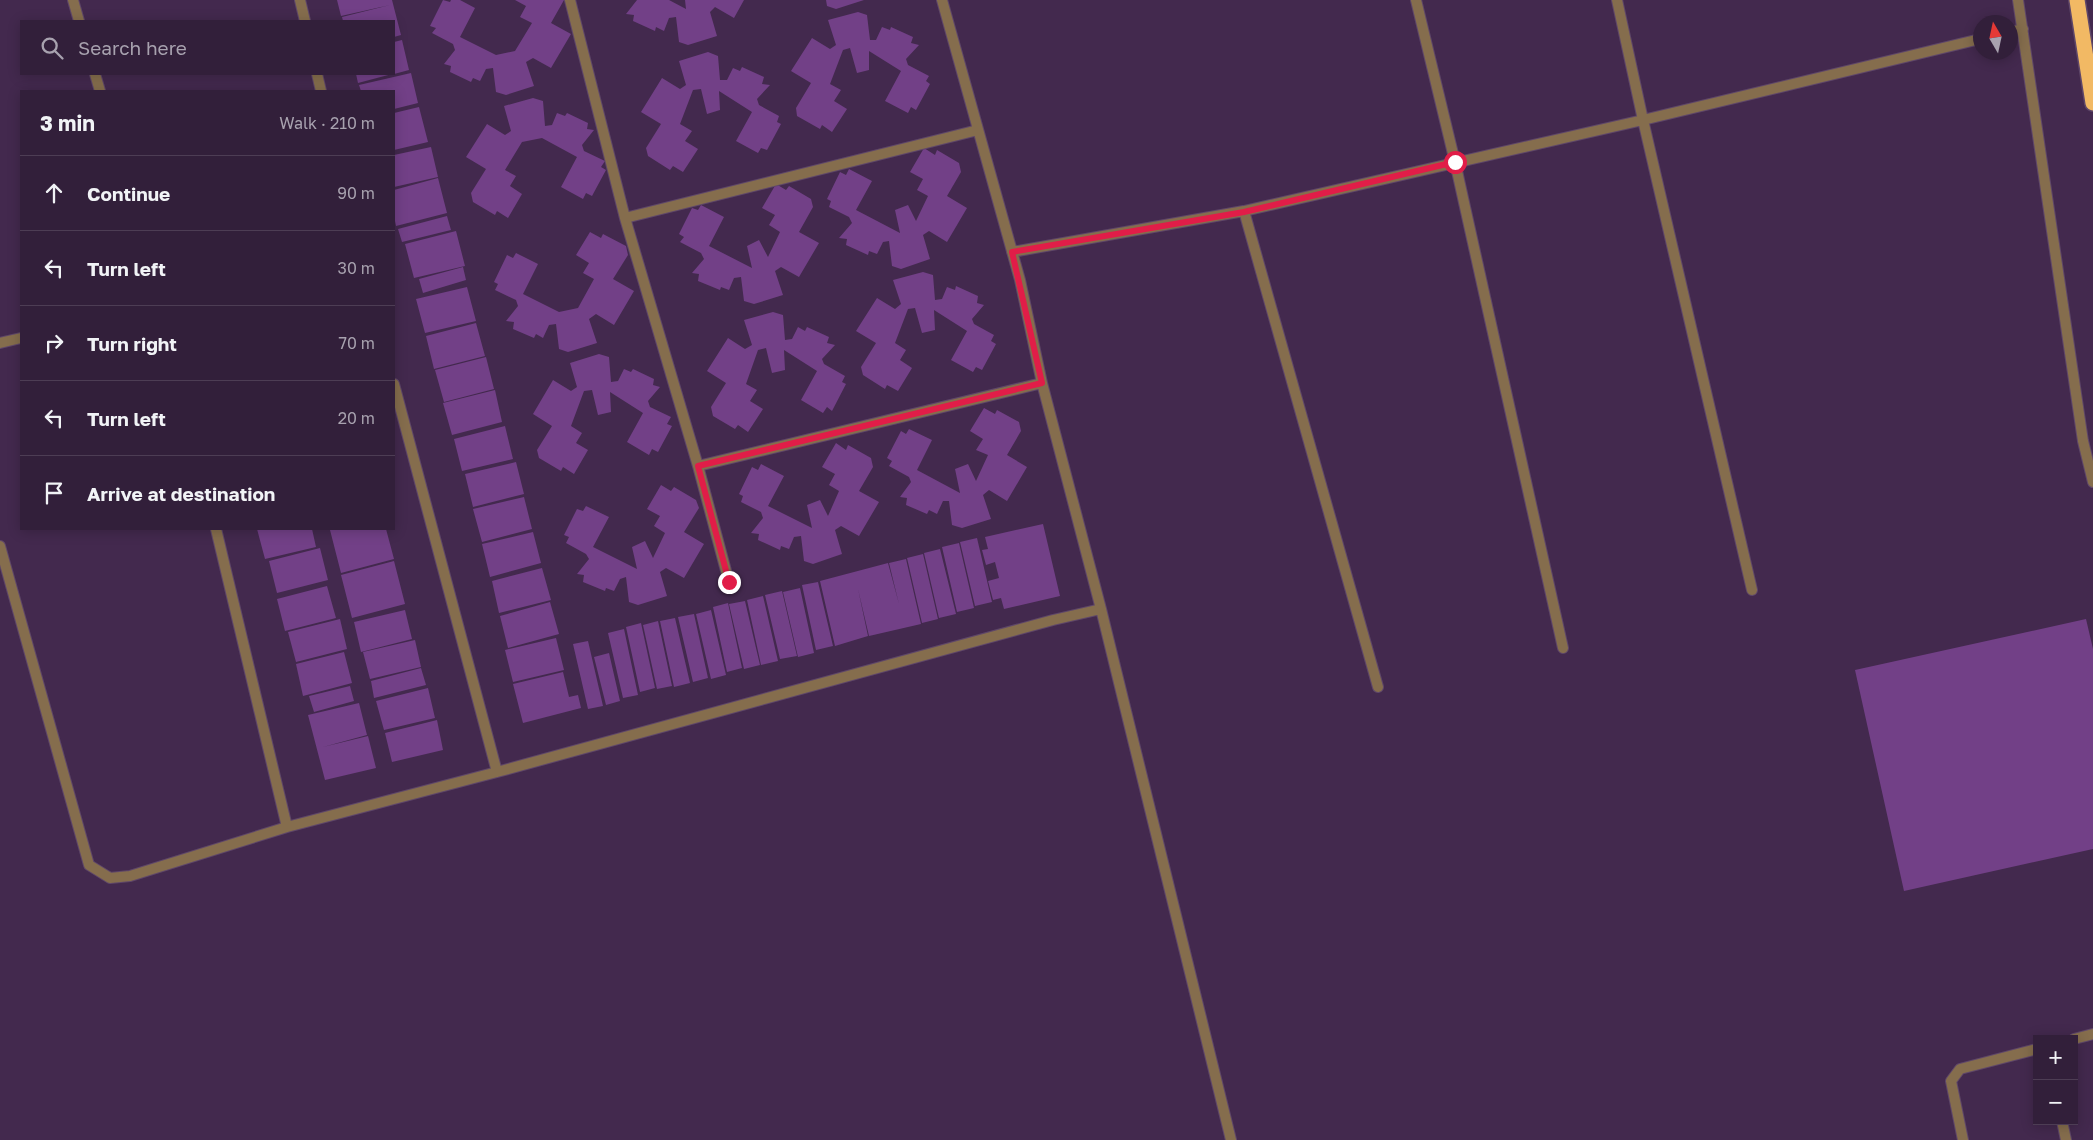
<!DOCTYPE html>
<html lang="en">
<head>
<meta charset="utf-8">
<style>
  :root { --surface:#321f3a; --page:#3a2742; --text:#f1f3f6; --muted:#a8a2af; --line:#4d3d54 }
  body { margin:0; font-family:"Golos Text",sans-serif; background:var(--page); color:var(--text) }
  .controls { position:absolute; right:15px; bottom:15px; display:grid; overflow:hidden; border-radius:0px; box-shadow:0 2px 12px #0003 }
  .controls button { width:45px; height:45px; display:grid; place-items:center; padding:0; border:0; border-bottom:1px solid var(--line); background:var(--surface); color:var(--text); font:25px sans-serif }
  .compass { position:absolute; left:1973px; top:15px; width:45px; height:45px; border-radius:50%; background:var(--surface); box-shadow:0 2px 12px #0003; rotate:351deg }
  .stop { position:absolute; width:15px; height:15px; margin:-11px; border:4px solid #e11d48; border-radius:50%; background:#fff }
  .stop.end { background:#e11d48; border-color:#fff; box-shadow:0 1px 5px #0008 }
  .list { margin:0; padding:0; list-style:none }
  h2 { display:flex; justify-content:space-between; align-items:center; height:65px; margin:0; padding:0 20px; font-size:21px }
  h2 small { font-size:16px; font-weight:400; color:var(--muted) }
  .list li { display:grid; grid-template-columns:32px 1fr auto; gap:15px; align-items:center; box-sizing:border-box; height:75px; padding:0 20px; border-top:1px solid var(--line) }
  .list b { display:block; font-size:19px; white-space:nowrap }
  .list em { font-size:16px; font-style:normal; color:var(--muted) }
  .icon { flex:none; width:28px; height:28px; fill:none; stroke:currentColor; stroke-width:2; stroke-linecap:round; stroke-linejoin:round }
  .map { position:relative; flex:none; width:2093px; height:1140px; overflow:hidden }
  .search { position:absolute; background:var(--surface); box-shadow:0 2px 12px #0003; left:20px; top:20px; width:375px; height:55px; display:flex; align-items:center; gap:12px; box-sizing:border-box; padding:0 18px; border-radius:0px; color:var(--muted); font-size:19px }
  .panel { position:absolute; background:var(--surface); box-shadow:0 2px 12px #0003; left:20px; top:90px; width:375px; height:440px; border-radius:0px }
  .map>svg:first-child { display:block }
</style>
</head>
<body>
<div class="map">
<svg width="2093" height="1140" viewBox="0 0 2093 1140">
  <rect width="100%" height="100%" fill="#43294e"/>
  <path fill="#724087" d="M337,0H392L401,35L394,37V21H343L342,17L390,5L341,16Z
    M443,0L450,2L451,0H460L475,8L460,37L496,55L515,51L532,23L520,17L526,6L515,0H564L551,23L571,34L551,68L533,58L526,62L534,86L506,95L496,92L493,68L486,69L480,81L473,78L471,82L450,72L451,66L444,64L455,50L453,44L432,33L436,28L430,26Z
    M637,0H669L686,9L685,0H744L734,18L715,7L710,12L717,36L688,45L679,42L676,17L669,18L664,31L656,27L655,31L633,21L634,15L626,14Z
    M826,0H864L836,9L827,6Z
    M858,12L867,15L870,40H876L882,27L890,30L891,27L913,37L911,43L919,45L906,59L908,65L929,76L926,81L930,84L916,110L911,107L908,113L885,101L901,71L869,51V70L857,73L850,48L843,50L830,84L841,90L834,101L847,109L832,132L822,125L820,129L797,116L796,108L811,83L791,71L812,38L830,49L836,45L828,20Z
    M402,40L409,70L394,74V42Z
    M708,52L718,56L720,80H727L733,68L740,71L742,67L764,77L762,84L770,85L757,99L759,105L779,116L777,122L781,124L767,150L761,148L758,153L736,141L752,112L719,91L720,110L707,114L701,89L693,90L680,124L692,131L685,141L698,149L683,172L673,166L670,170L648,156L646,148L661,124L641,112L662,78L680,89L686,85L679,61Z
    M411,73L418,103L394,109V91H361L359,85Z
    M356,74H392L358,83Z
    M533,98L543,101L545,126L552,125L557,113L565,116L567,113L588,123L587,129L594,130L582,145L584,151L605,161L601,167L606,170L592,196L586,193L583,199L561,187L577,157L542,138L522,142L505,170L516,176L510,186L522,194L508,218L497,211L495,215L473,202L471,193L486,169L466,157L487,124L505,135L511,131L504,106Z
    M419,107L428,142L394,150V113Z
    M431,147L438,177L394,187V155Z
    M924,148L935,155L937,150L959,163L961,172L947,196L967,208L947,242L929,231L923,235L930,259L901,269L892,266L889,241L883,242L877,254L869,251L868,255L846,245L847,239L839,238L852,223L849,217L829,207L831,201L827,199L840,172L846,175L849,169L872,181L856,210L900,233L895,210L908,205L916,221L928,196L917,190L923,179L910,172Z
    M438,178L447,213L396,226L394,216V190Z
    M776,184L786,190L789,186L811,199L813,207L799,232L819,243L799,277L781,267L775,271L783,295L754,304L744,301L741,277L734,278L729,290L721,287L720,290L698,281L699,274L692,273L704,259L701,253L680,242L684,237L679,234L692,208L698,210L701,205L724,217L709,246L752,268L747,246L759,240L768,257L780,232L769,225L775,215L762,208Z
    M447,216L451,230L402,242L398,229Z
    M456,231L465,266L414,278L405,244Z
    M590,232L601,238L603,234L626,246L628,255L613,279L634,291L614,325L596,314L589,319L597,343L568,352L559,349L556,324L549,325L543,338L536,334L534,338L513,329L514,322L506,321L518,306L516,300L495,290L498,284L494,282L507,255L513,258L516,253L538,264L523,294L559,312L578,308L594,279L583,273L589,263L576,255Z
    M463,267L466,280L423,293L419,279Z
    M923,272L933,275L935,300L942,299L947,287L955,290L956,286L978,296L977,303L984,305L972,319L974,324L994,335L991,341L996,344L982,370L976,367L973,372L951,360L967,331L934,310L935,330L922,333L915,308L908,309L895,343L906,350L900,360L912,368L898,391L887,385L885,389L863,375L861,367L876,343L856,331L877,298L895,309L901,304L893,280Z
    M467,287L476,321L425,333L416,299Z
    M773,312L783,315L785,340L792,339L798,327L805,331L807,327L829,337L827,343L835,345L822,359L824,364L845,376L842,382L846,384L832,411L827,407L823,413L801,400L817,371L784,350L785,370L772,373L766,348L758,350L746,384L757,390L750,401L763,409L748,432L738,425L735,429L713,416L711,407L726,383L707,371L728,338L745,349L752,345L744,320Z
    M476,323L485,356L434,369L426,336Z
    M599,354L609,357L611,382L618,381L624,369L631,372L633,369L654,379L653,385L660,387L648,401L650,407L671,417L667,424L672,426L658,452L652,449L649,455L627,442L643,413L610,392L611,412L598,415L592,390L584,391L571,426L582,433L576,443L588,450L574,474L563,467L561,471L539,458L537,450L552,426L533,414L553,380L571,391L577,387L570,363Z
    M486,357L494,389L444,402L435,370Z
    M495,390L502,422L452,435L443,403Z
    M984,408L995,414L997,410L1019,422L1021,431L1007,455L1027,467L1007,501L989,490L983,495L991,519L962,528L952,525L949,501H943L937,514L929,510L927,514L906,505L907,498L900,497L911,482L909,477L889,466L892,461L887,458L901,431L906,434L909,429L932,440L917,470L960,493L955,469L968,464L976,481L988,455L976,450L983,439L970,431Z
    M505,426L513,459L462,471L454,439Z
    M836,443L846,450L848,445L871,458L873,467L859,491L879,502L859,536L841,526L835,530L842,554L813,564L804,561L801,536L794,537L789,549L781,546L780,550L758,540L759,534L751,533L763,518L761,512L741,502L743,496L739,494L752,467L758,470L761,464L784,476L768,506L812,528L807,505L820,500L828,516L839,491L829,485L835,474L822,467Z
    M516,462L524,494L473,507L465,474Z
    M661,485L671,491L674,487L696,500L699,508L684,532L704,544L684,578L666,568L660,572L667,596L638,605L629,602L626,577L620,579L614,591L606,588L605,591L583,582L584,575L577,574L589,559L586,554L566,543L569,537L564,535L577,509L583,511L586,506L609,517L593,547L637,569L632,547L645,541L653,558L665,533L654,526L660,516L647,509Z
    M524,497L532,529L482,542L473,509Z
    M1043,524L1060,596L1004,609L1001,598L993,600L988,581L999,578L995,562L986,565L982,550L988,549L985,537Z
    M257,529H312L316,547L265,559Z
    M334,529H386L394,559L341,573L330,530Z
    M533,532L541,563L490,577L482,544Z
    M977,538L992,602L975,606L960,542Z
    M959,543L974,608L957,612L942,547Z
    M320,548L328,580L277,593L269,561Z
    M940,549L956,614L939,618L924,553Z
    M923,554L938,619L922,623L907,558Z
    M906,559L921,624L869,636L858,589L868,636L835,646L820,581L888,563L899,604L889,563Z
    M394,561L405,604L352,618L341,575Z
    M542,568L551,600L499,613L492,581Z
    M818,582L833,646L816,650L802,585Z
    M327,586L336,618L285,631L277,599Z
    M800,588L814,653L798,657L783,592Z
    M782,591L797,656L780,659L765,595Z
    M763,596L778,661L761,665L747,600Z
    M745,601L760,665L744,669L729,604Z
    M550,602L559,634L508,648L500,616Z
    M728,603L742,668L727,672L713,607Z
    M405,610L412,639L361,652L354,622Z
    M711,610L726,675L711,679L696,614Z
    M694,614L708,678L693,682L678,617Z
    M675,618L690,683L674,687L660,621Z
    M340,619L347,649L296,662L288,632Z
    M2086,619L2093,649V849L1904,891L1855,670Z
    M658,621L672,686L657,689L643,625Z
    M641,623L655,688L640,692L626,627Z
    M624,629L638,695L623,698L608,633Z
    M556,638L564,670L513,682L505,650Z
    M415,640L421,667L370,679L363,652Z
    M588,641L603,706L588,709L573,644Z
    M344,652L352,683L303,696L296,664Z
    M609,653L620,701L606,705L594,657Z
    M421,668L426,685L374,698L371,681Z
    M563,672L569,697L578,695L581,708L523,723L513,684Z
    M350,686L354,701L314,712L309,696Z
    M428,688L435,718L384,730L376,701Z
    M359,703L367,735L323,747L368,736L376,768L325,780L308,715Z
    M437,720L443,750L392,762L385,733Z"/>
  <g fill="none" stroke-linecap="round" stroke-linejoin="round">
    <defs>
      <path id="lane" d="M2074,1039L2093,1034
        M2062,1121L2066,1140
        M1963,1140L1951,1081L1960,1069L2037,1049"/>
      <path id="street" d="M73,0L79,21
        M300,0L305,21
        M570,0L625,218L698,466L729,582
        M942,0L1020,280L1042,383L1101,609L1231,1140
        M1416,0L1455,162L1563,648
        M1617,0L1643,120L1980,39
        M2018,0L2083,441L2093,482
        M2010,32L2023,29
        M95,74L100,91
        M317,74L321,91
        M1244,211L1378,687
        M625,218L978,130
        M1012,252L1244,211L1643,120L1752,590
        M0,343L21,338
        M394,384L497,772
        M698,466L1042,383
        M216,529L287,827
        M0,546L89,865L110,878L130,876L287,827L497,772L1053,620L1101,609"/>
      <path id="highway" d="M2077,0L2093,103"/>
    </defs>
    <use href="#lane" stroke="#5f4769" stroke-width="12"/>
    <use href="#street" stroke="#5f4769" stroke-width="12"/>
    <use href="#highway" stroke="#5f4769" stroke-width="18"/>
    <use href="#lane" stroke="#856d4d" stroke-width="10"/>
    <use href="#street" stroke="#856d4d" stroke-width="10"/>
    <use href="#highway" stroke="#f2b964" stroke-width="15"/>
  </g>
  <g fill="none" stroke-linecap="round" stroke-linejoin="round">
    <path stroke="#e11d48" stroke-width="6" d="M729,582L698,466L1042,383L1012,252L1244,212L1455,162"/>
  </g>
</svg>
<div class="controls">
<button>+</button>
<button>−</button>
</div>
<svg class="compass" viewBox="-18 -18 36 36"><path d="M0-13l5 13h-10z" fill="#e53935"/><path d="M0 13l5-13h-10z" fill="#a8a2af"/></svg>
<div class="stop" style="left:1455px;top:162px"></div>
<div class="stop end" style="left:729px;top:582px"></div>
<div class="search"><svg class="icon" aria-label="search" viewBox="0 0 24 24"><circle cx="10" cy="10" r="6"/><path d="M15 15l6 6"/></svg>Search here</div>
<section class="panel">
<h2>3 min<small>Walk · 210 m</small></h2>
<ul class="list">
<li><svg class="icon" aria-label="ahead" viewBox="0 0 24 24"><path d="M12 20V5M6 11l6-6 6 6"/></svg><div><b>Continue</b></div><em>90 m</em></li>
<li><svg class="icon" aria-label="left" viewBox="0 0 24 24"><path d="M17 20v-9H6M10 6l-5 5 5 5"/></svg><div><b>Turn left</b></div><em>30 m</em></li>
<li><svg class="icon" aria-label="right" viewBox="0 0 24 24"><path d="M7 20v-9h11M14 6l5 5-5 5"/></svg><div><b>Turn right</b></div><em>70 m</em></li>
<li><svg class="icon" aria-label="left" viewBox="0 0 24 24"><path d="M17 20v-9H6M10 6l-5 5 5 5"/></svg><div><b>Turn left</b></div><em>20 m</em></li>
<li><svg class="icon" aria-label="arrive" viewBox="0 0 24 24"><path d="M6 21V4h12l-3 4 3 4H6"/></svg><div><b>Arrive at destination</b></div></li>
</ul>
</section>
</div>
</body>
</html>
